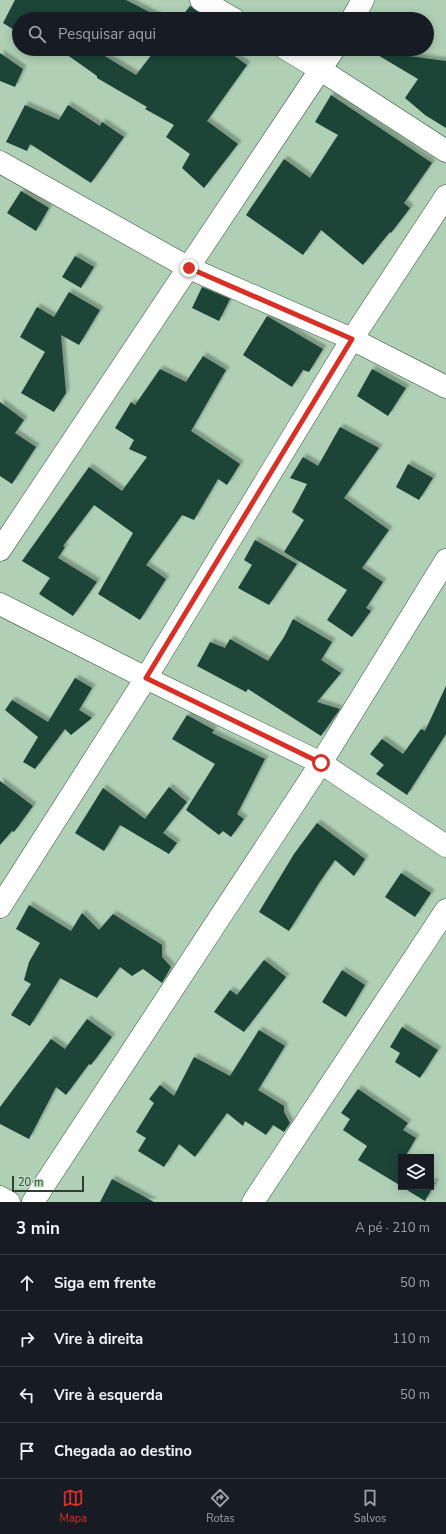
<!DOCTYPE html>
<html lang="pt">
<head>
<meta charset="utf-8">
<style>
  :root { --surface:#171b24; --page:#242831; --text:#f1f3f6; --muted:#9ea1a6; --line:#363941; --accent:#d93025 }
  body { margin:0; font-family:"Nunito Sans",sans-serif; background:var(--page); color:var(--text) }
  .controls { position:absolute; right:12px; bottom:12px; display:grid; overflow:hidden; border-radius:0px; box-shadow:0 2px 10px #0003 }
  .controls button { width:36px; height:36px; display:grid; place-items:center; padding:0; border:0; border-bottom:1px solid var(--line); background:var(--surface); color:var(--text); font:20px sans-serif }
  .scale { position:absolute; left:12px; bottom:10px; width:72px; box-sizing:border-box; padding-left:4px; border:2px solid #303d32; border-top:0; font-size:11px; line-height:14px; white-space:nowrap; color:#303d32; -webkit-text-stroke:3px #bcddc2; paint-order:stroke }
  .stop { position:absolute; width:12px; height:12px; margin:-9px; border:3px solid #d93025; border-radius:50%; background:#fff }
  .stop.end { background:#d93025; border-color:#fff; box-shadow:0 1px 4px #0008 }
  .list { margin:0; padding:0; list-style:none }
  h2 { display:flex; justify-content:space-between; align-items:center; height:52px; margin:0; padding:0 16px; font-size:17px }
  h2 small { font-size:13px; font-weight:400; color:var(--muted) }
  .list li { display:grid; grid-template-columns:26px 1fr auto; gap:12px; align-items:center; box-sizing:border-box; height:56px; padding:0 16px; border-top:1px solid var(--line) }
  .list b { display:block; font-size:15px; white-space:nowrap }
  .list em { font-size:13px; font-style:normal; color:var(--muted) }
  .icon { flex:none; width:22px; height:22px; fill:none; stroke:currentColor; stroke-width:2; stroke-linecap:round; stroke-linejoin:round }
  .map { position:relative; flex:none; width:446px; height:1202px; overflow:hidden }
  .search { position:absolute; background:var(--surface); box-shadow:0 2px 10px #0003; left:12px; right:12px; top:12px; height:44px; display:flex; align-items:center; gap:10px; box-sizing:border-box; padding:0 14px; border-radius:22px; color:var(--muted); font-size:15px }
  .sheet { height:276px; background:var(--surface) }
  nav { display:flex; justify-content:space-around; align-items:center; box-sizing:border-box; height:56px; border-top:1px solid var(--line); background:var(--surface); font-size:11px; color:var(--muted) }
  nav a { display:grid; justify-items:center; gap:2px }
  nav .on { color:var(--accent) }
  .map>svg:first-child { display:block }
</style>
</head>
<body>
<div class="map">
<svg width="446" height="1202" viewBox="0 0 446 1202">
  <defs>
    <filter id="shadow"><feDropShadow dx="3.5" dy="-3.5" stdDeviation="1" flood-color="#0004"/></filter>
  </defs>
  <rect width="100%" height="100%" fill="#afd0b5"/>
  <path fill="#1b4438" filter="url(#shadow)" d="M15,0H126L163,19H19V33L3,23Z
    M190,6L205,17L204,19H180Z
    M59,49H93L136,75L156,49H225L247,65L207,121L238,144L204,188L182,168L190,154L166,137L174,125L145,109L147,107L97,78V76Z
    M371,51L446,61V128L425,115L405,98L418,79Z
    M0,53L23,69L15,87L0,81Z
    M331,95L432,163L404,203L410,208L391,233L390,232L363,265L321,230L303,255L246,215L284,159L310,178L338,135L315,122Z
    M25,105L59,120L68,105L100,126L102,122L124,137L91,183L30,144L27,151L6,142Z
    M21,191L49,208L36,231L7,213Z
    M75,256L94,267L81,288L62,277Z
    M202,287L230,299L219,321L192,308Z
    M69,292L100,310L79,345L61,335L66,393L54,412L21,393L45,352L20,337L37,307L54,317Z
    M267,316L323,349L309,372L303,370L292,387L243,355Z
    M203,356L226,370L191,431L240,464L227,485L218,479L194,520L182,515L146,565L166,579L140,620L98,594L133,533L94,505L63,546L65,547L58,558L97,582L73,616L39,594L50,578L22,561L89,467L122,491L147,457L129,449L134,440L115,428L131,402L135,405L160,369L186,382Z
    M372,369L406,388L388,416L357,396Z
    M0,402L24,420L15,433L36,447L12,484L0,476Z
    M340,427L379,448L344,498L389,530L362,568L383,582L366,608L371,611L352,637L327,620L347,590L284,552L304,520L292,512L307,484L290,478L303,457L318,466Z
    M408,464L433,478L419,500L396,487Z
    M255,540L297,564L269,605L238,588L252,565L244,560Z
    M293,619L332,642L321,660L341,673L317,702L340,709L321,736L248,689L246,692L197,666L210,642L225,648L230,639L268,661L284,637Z
    M75,678L92,688L79,710L92,718L71,735L65,729L35,769L23,762L38,737L5,710L12,700L48,722Z
    M446,686V734L407,795L376,774L384,765L370,754L382,739L403,754L421,729L425,731Z
    M187,715L214,730L212,733L265,759L237,814L244,819L231,837L223,831L219,835L186,810L215,764L172,739Z
    M0,781L33,806L14,832L12,831L0,845Z
    M169,787L187,802L163,833L177,843L169,854L120,825L104,851L75,833L103,788L145,819Z
    M317,823L365,859L354,876L335,860L319,883L289,931L259,912L294,854Z
    M401,873L431,893L415,917L385,897Z
    M29,905L71,931L82,913L99,930L113,914L162,945V957L171,967L162,983L143,969L132,976L120,967L97,998L60,978L30,1026L11,1015L31,984L24,980L29,962L40,943L16,929Z
    M264,960L286,977L244,1032L214,1012L230,990L237,995Z
    M342,970L365,985L346,1017L322,1002Z
    M87,1019L112,1037L91,1065L89,1064L66,1095L56,1087L29,1139L0,1124V1107L51,1039L65,1049Z
    M402,1027L438,1050L420,1078L395,1062L400,1053L390,1047Z
    M259,1030L285,1046L258,1090L284,1106V1112L290,1123L284,1132L273,1125L266,1135L245,1121L243,1126L227,1113L195,1157L179,1144L164,1167L138,1151L146,1138L136,1132L154,1103L149,1099L160,1085L174,1096L194,1057L230,1076Z
    M358,1089L408,1123L403,1130L416,1138L405,1157H401V1186L358,1160L367,1146L343,1130L350,1119L341,1113Z
    M112,1179L154,1202H100Z
    M431,1181L435,1183L425,1201L402,1187H431Z"/>
  <g fill="none" stroke-linecap="round" stroke-linejoin="round">
    <defs>
      <path id="minor" d="M201,0L234,19
        M352,19L363,0
        M286,49L321,70L446,151
        M0,162L189,268L352,339L446,387
        M0,550L334,49
        M0,604L146,678L321,763L446,846
        M0,907L146,678L352,339L446,196
        M0,1197L9,1202
        M33,1202L321,763L446,560
        M253,1202L446,910"/>
    </defs>
    <use href="#minor" stroke="#37553e" stroke-width="23"/>
    <use href="#minor" stroke="#fff" stroke-width="22"/>
  </g>
  <g fill="none" stroke-linecap="round" stroke-linejoin="round">
    <path stroke="#d93025" stroke-width="5" d="M189,268L352,339L146,678L321,763"/>
  </g>
</svg>
<div class="controls">
<button><svg class="icon" aria-label="layers" viewBox="0 0 24 24"><path d="M12 4l9 5-9 5-9-5zM3 14l9 5 9-5"/></svg></button>
</div>
<div class="scale">20 m</div>
<div class="stop" style="left:321px;top:763px"></div>
<div class="stop end" style="left:189px;top:268px"></div>
<div class="search"><svg class="icon" aria-label="search" viewBox="0 0 24 24"><circle cx="10" cy="10" r="6"/><path d="M15 15l6 6"/></svg>Pesquisar aqui</div>
</div>
<section class="sheet">
<h2>3 min<small>A pé · 210 m</small></h2>
<ul class="list">
<li><svg class="icon" aria-label="ahead" viewBox="0 0 24 24"><path d="M12 20V5M6 11l6-6 6 6"/></svg><div><b>Siga em frente</b></div><em>50 m</em></li>
<li><svg class="icon" aria-label="right" viewBox="0 0 24 24"><path d="M7 20v-9h11M14 6l5 5-5 5"/></svg><div><b>Vire à direita</b></div><em>110 m</em></li>
<li><svg class="icon" aria-label="left" viewBox="0 0 24 24"><path d="M17 20v-9H6M10 6l-5 5 5 5"/></svg><div><b>Vire à esquerda</b></div><em>50 m</em></li>
<li><svg class="icon" aria-label="arrive" viewBox="0 0 24 24"><path d="M6 21V4h12l-3 4 3 4H6"/></svg><div><b>Chegada ao destino</b></div></li>
</ul>
</section>
<nav>
<a class="on"><svg class="icon" aria-label="map" viewBox="0 0 24 24"><path d="M3 6l6-2 6 2 6-2v14l-6 2-6-2-6 2zM9 4v14M15 6v14"/></svg>Mapa</a>
<a><svg class="icon" aria-label="directions" viewBox="0 0 24 24"><path d="M12 3l9 9-9 9-9-9zM9 14v-3h6M13 9l2 2-2 2"/></svg>Rotas</a>
<a><svg class="icon" aria-label="saved" viewBox="0 0 24 24"><path d="M7 4h10v16l-5-4-5 4z"/></svg>Salvos</a>
</nav>
</body>
</html>
